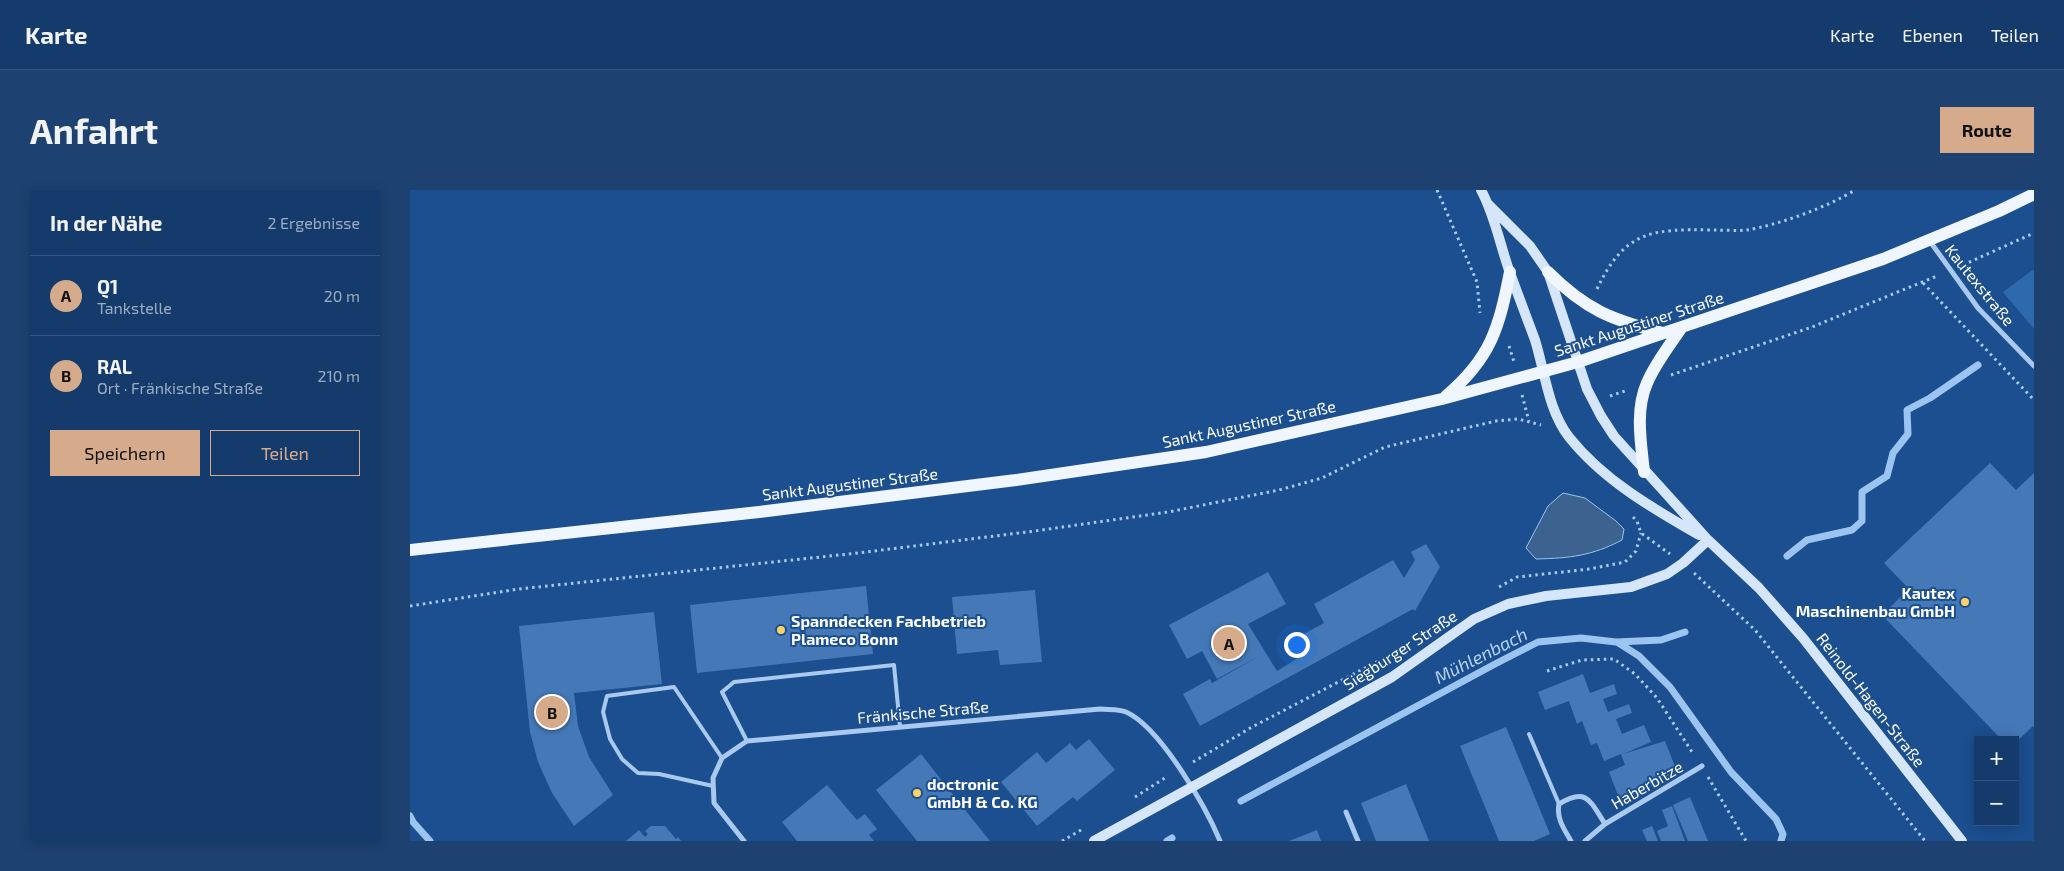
<!DOCTYPE html>
<html lang="de">
<head>
<meta charset="utf-8">
<style>
  :root { --surface:#143b6b; --page:#1d4271; --text:#f1f3f6; --muted:#9dadc1; --line:#33557e; --accent:#d6ab8b }
  body { margin:0; font-family:"Exo 2",sans-serif; background:var(--page); color:var(--text) }
  .controls { position:absolute; right:15px; bottom:15px; display:grid; overflow:hidden; border-radius:0px; box-shadow:0 2px 12px #0003 }
  .controls button { width:45px; height:45px; display:grid; place-items:center; padding:0; border:0; border-bottom:1px solid var(--line); background:var(--surface); color:var(--text); font:25px sans-serif }
  .you { position:absolute; left:886px; top:454px; width:18px; height:18px; margin:-12px; border:4px solid #fff; border-radius:50%; background:#1a73e8; box-shadow:0 0 0 8px #1a73e833 }
  .badge { display:grid; place-items:center; width:32px; height:32px; border-radius:50%; background:var(--accent); color:#111; font-size:16px; font-weight:700 }
  .pin { position:absolute; translate:-50% -50%; border:2px solid #fff; box-shadow:0 1px 5px #0006 }
  .list { margin:0; padding:0; list-style:none }
  h2 { display:flex; justify-content:space-between; align-items:center; height:65px; margin:0; padding:0 20px; font-size:21px }
  h2 small { font-size:16px; font-weight:400; color:var(--muted) }
  .list li { display:grid; grid-template-columns:32px 1fr auto; gap:15px; align-items:center; box-sizing:border-box; height:80px; padding:0 20px; border-top:1px solid var(--line) }
  .list b { display:block; font-size:19px; white-space:nowrap }
  .list p { margin:0; font-size:16px; white-space:nowrap; color:var(--muted) }
  .list em { font-size:16px; font-style:normal; color:var(--muted) }
  .actions { display:flex; gap:10px; padding:15px 20px }
  .actions a { flex:1; padding:11px 0; border:1px solid var(--accent); border-radius:0px; text-align:center; font-size:18px; color:var(--accent) }
  .actions .main { background:var(--accent); color:#111 }
  .map { position:relative; flex:none; width:1624px; height:651px; overflow:hidden; border-radius:0px }
  header { display:flex; align-items:center; gap:30px; box-sizing:border-box; height:70px; padding:0 25px; background:var(--surface); border-bottom:1px solid var(--line) }
  header strong { font-size:24px }
  nav { display:flex; gap:28px; margin-inline-start:auto; font-size:18px }
  .intro { display:flex; align-items:center; justify-content:space-between; box-sizing:border-box; height:120px; padding:0 30px }
  h1 { margin:0; font-size:35px }
  .button { padding:12px 22px; border-radius:0px; background:var(--accent); color:#111; font-size:18px; font-weight:700 }
  main { display:flex; gap:30px; padding:0 30px }
  aside { flex:1; background:var(--surface); border-radius:0px; box-shadow:0 2px 12px #0003 }
  .map>svg:first-child { display:block }
</style>
</head>
<body>
<header>
<strong>Karte</strong>
<nav><a>Karte</a><a>Ebenen</a><a>Teilen</a></nav>
</header>
<div class="intro"><h1>Anfahrt</h1><a class="button">Route</a></div>
<main>
<aside>
<h2>In der Nähe<small>2 Ergebnisse</small></h2>
<ul class="list">
<li><span class="badge">A</span><div><b>Q1</b><p>Tankstelle</p></div><em>20 m</em></li>
<li><span class="badge">B</span><div><b>RAL</b><p>Ort · Fränkische Straße</p></div><em>210 m</em></li>
</ul>
<div class="actions"><a class="main">Speichern</a><a>Teilen</a></div>
</aside>
<div class="map">
<svg width="1624" height="651" viewBox="0 0 1624 651">
  <rect width="100%" height="100%" fill="#1b4f8f"/>
  <path fill="#2e69ad" d="M1624,79V139L1593,102Z"/>
  <path fill="#3c6290" stroke="#9cc4f0" d="M1153,303L1175,308L1206,331L1214,339L1212,350C1181,366 1161,368 1126,369L1116,358L1138,316Z"/>
  <g fill="none" stroke-linecap="round" stroke-linejoin="round">
    <path stroke="#9cc4f0" stroke-width="7" d="M1377,366L1397,350L1442,340L1452,331V302L1477,286L1483,263L1498,244L1497,220L1520,208L1568,175
      M1207,452L1229,466L1260,497L1321,582L1366,629L1373,644L1371,651
      M831,611L1085,474L1128,452L1171,448L1206,452L1251,450L1275,442
      M0,626L3,632L20,651
      M757,651L762,648"/>
  </g>
  <path fill="#4478b7" d="M1580,273L1606,300L1624,283V537L1623,536L1605,553V550H1592L1472,425L1499,399L1474,373Z
    M1016,354L1030,377L1005,421L1003,419L790,536L773,504L800,489L802,493L849,466L807,489L792,461L777,469L759,435L858,382L876,414L838,434L867,481L898,462L890,446L914,433L904,414L983,370L994,388L1005,370L1001,362Z
    M456,396L463,464L287,483L280,415Z
    M625,400L632,472L590,475L588,460L547,464L542,407Z
    M244,422L252,494L164,503L168,536L179,567L203,605L164,636L142,603L128,572L120,542L109,436Z
    M1173,484L1180,503L1204,494L1207,504L1193,509L1198,522L1219,514L1222,523L1206,529L1212,544L1234,535L1241,552L1213,564L1255,551L1268,584L1209,608L1199,582L1215,575L1211,564L1194,571L1187,553L1181,555L1172,531L1167,534L1159,511L1135,520L1128,502Z
    M1096,537L1140,644L1124,651H1089L1050,556Z
    M679,549L705,580L667,611L663,607L627,636L591,592L627,562L636,573L660,553L666,560Z
    M511,564L548,611L580,651H507L466,600Z
    M996,594L1019,651H966L951,613Z
    M417,595L447,630L455,624L467,639L459,645L464,651H387L372,632Z
    M1280,607L1298,651H1278L1263,615Z
    M1262,616L1268,632L1275,651H1251L1247,641L1258,636L1252,620Z
    M241,636H255L266,649L268,647L271,651H216L229,640L235,647L238,644L235,641Z
    M1242,636L1248,651H1237L1232,640Z
    M907,640L911,651H879Z"/>
  <g fill="none" stroke-linecap="round" stroke-linejoin="round">
    <path stroke="#a9c9ee" stroke-width="3" stroke-dasharray="2.5 4" stroke-linecap="butt" d="M1027,0L1067,92L1070,123
      M1553,75L1624,43
      M1513,93L1624,210
      M1187,99C1215,40 1242,39 1302,40C1313,40 1326,41 1337,40C1368,35 1418,17 1445,0
      M1099,156L1104,172
      M1261,185L1402,137L1527,86
      M1112,205L1119,231
      M1200,206L1215,201
      M1223,327L1227,331L1231,343L1260,364
      M1284,383L1345,440L1515,651
      M1089,397L1107,387L1180,379L1215,372L1226,361L1231,343
      M0,416L109,399L448,363L625,341L758,322L869,300L912,288L975,257L1086,231L1108,229L1131,235
      M1137,481L1172,470L1204,469L1225,484L1247,508L1284,565
      M783,572L842,537L980,465
      M1298,587L1336,651
      M725,607L758,586
      M652,651L671,640"/>
    <path stroke="#a9c9ee" stroke-width="4" d="M1119,544L1149,614
      M337,551L312,502L324,492L484,475L490,537
      M303,596L249,584L228,583L212,569L200,549L193,522L197,506L264,497L312,568"/>
    <path stroke="#a9c9ee" stroke-width="5" d="M1519,50L1568,118L1624,176
      M936,622L948,651
      M334,651L304,613L303,588L312,568L337,551L690,519C698,520 709,519 716,522C750,537 796,617 810,651
      M1161,651C1154,639 1146,628 1149,614C1177,597 1180,611 1195,634
      M1175,651L1195,634L1292,576"/>
    <path stroke="#d6e6fa" stroke-width="10" d="M1071,0C1085,26 1090,55 1100,83C1108,105 1117,128 1125,150C1135,182 1138,220 1159,247C1193,290 1242,318 1289,345
      M1078,14L1120,56L1138,82L1177,199L1191,226L1204,246L1298,350L1349,398L1393,448L1552,651
      M684,651L982,487L1064,429L1098,414L1136,406L1221,397L1257,384L1273,373L1298,350"/>
    <path stroke="#f0f6ff" stroke-width="12" d="M1138,82C1176,120 1202,130 1253,143
      M1036,206C1081,168 1089,138 1100,82
      M1234,282C1231,253 1225,220 1237,193C1246,172 1260,155 1272,137
      M0,360L349,322L606,290L796,262L1032,209L1168,172L1473,69L1589,21L1624,4"/>
  </g>
  <g fill="#ffd166" stroke="#1b4f8f" stroke-width="2">
    <circle cx="1555" cy="412" r="5"/>
    <circle cx="371" cy="440" r="5"/>
    <circle cx="507" cy="603" r="5"/>
  </g>
  <g text-anchor="middle" stroke-width="4" stroke-linejoin="round" paint-order="stroke">
    <g font-size="16" fill="#fff" stroke="#1b4f8f">
      <text transform="translate(1570 95) rotate(51)" y="6">Kautexstraße</text>
      <text transform="translate(1229 134) rotate(-18)" y="6">Sankt Augustiner Straße</text>
      <text transform="translate(839 234) rotate(-12)" y="6">Sankt Augustiner Straße</text>
      <text transform="translate(440 294) rotate(-7)" y="6">Sankt Augustiner Straße</text>
      <text transform="translate(990 460) rotate(-33)" y="6">Siegburger Straße</text>
      <text transform="translate(1461 510) rotate(52)" y="6">Reinold-Hagen-Straße</text>
      <text transform="translate(513 522) rotate(-5)" y="6">Fränkische Straße</text>
      <text transform="translate(1237 595) rotate(-30)" y="6">Haberbitze</text>
    </g>
    <g font-size="16" font-weight="bold" fill="#fff" stroke="#1b4f8f" text-anchor="start">
      <text x="1545" y="409" text-anchor="end">Kautex<tspan x="1545" dy="18">Maschinenbau GmbH</tspan></text>
      <text x="381" y="437">Spanndecken Fachbetrieb<tspan x="381" dy="18">Plameco Bonn</tspan></text>
      <text x="517" y="600">doctronic<tspan x="517" dy="18">GmbH &amp; Co. KG</tspan></text>
    </g>
    <g font-size="18" font-style="italic" fill="#b5d3f5" stroke="#1b4f8f">
      <text transform="translate(1071 466) rotate(-27)" y="6">Mühlenbach</text>
    </g>
  </g>
</svg>
<div class="controls">
<button>+</button>
<button>−</button>
</div>
<div class="you"></div>
<div class="pin badge" style="left:819px;top:453px">A</div>
<div class="pin badge" style="left:142px;top:522px">B</div>
</div>
</main>
</body>
</html>
